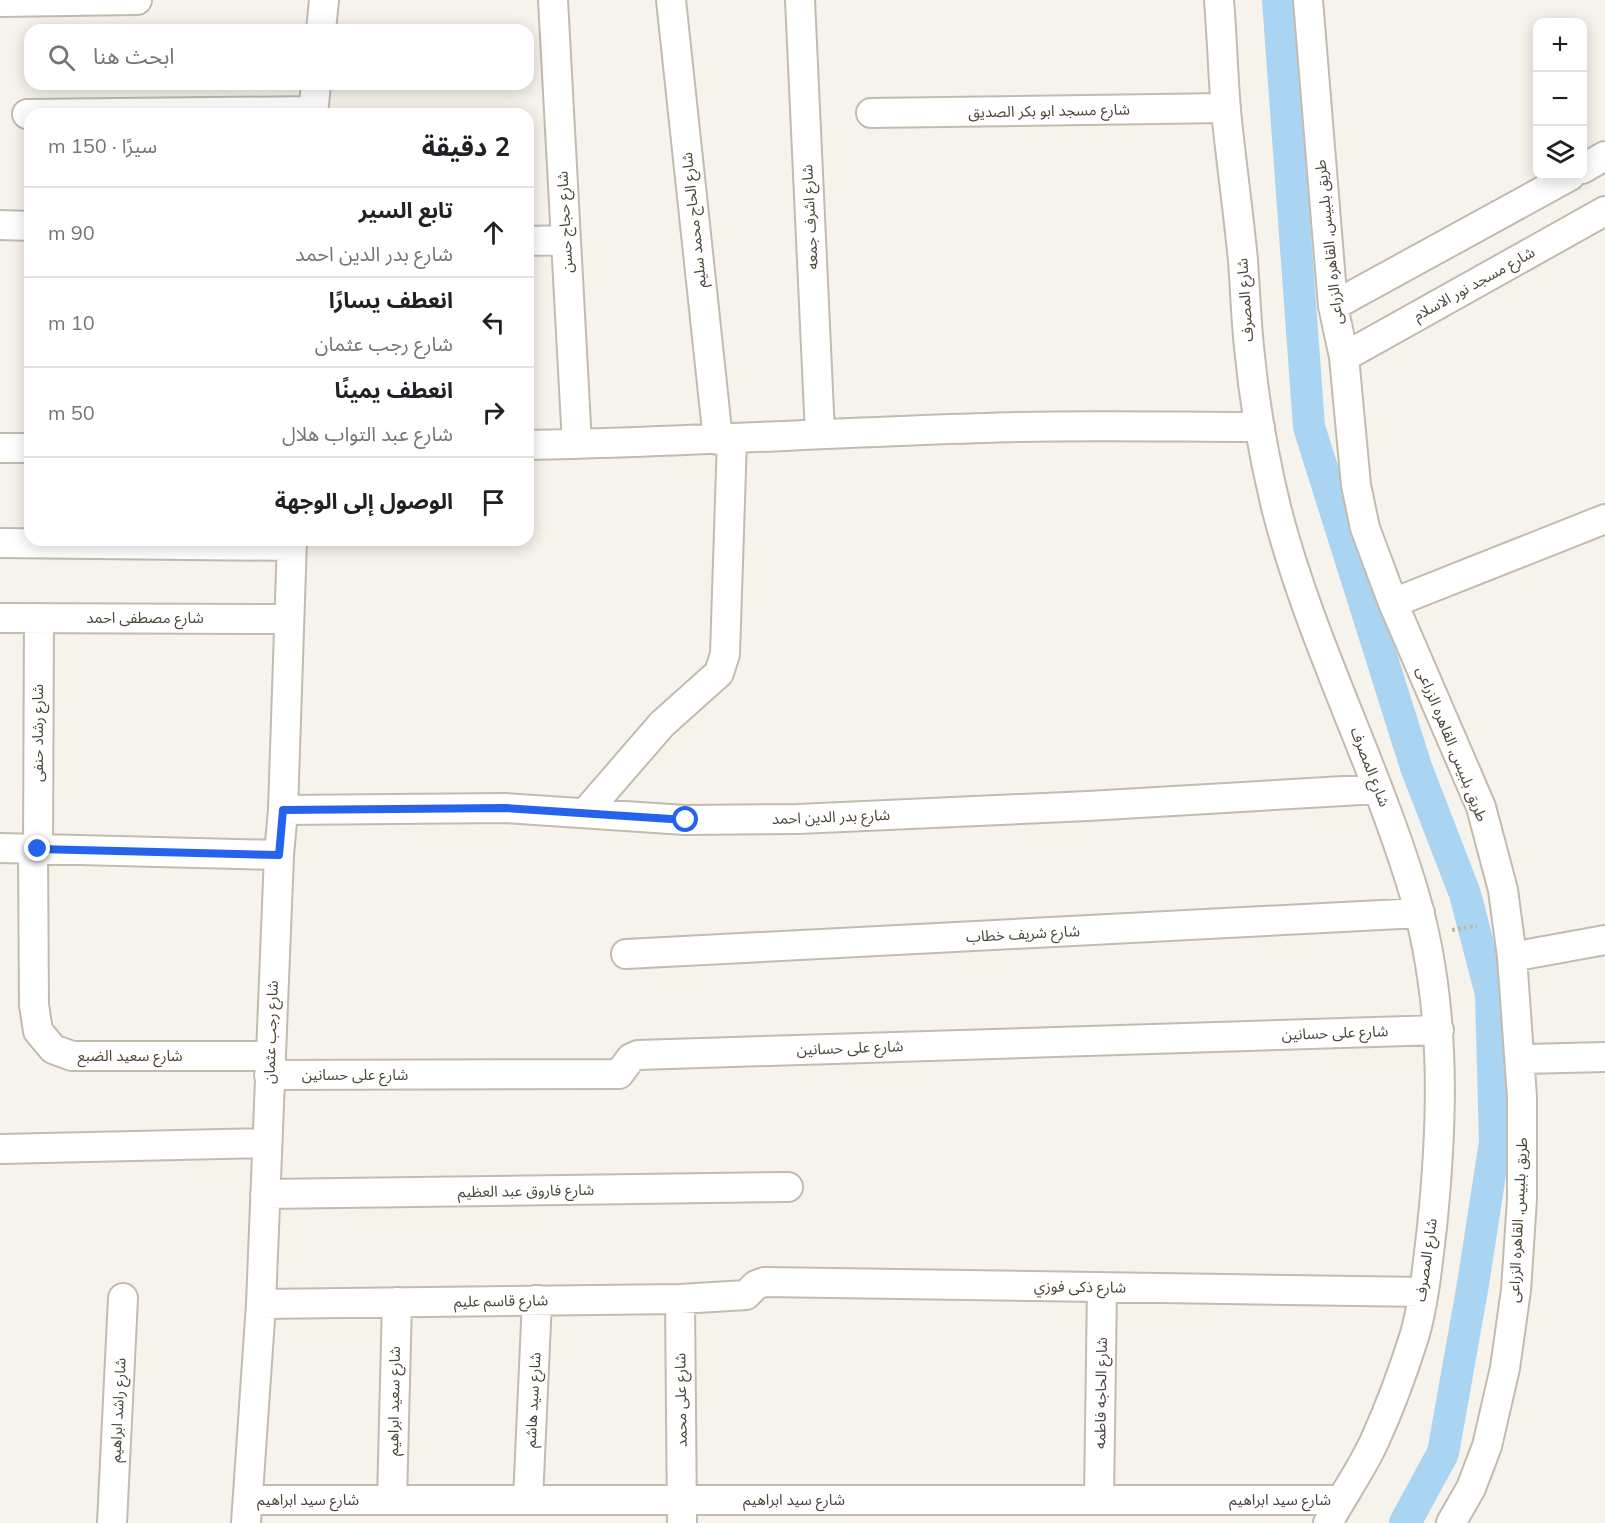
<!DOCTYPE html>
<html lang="ar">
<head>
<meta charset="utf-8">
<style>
  :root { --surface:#fff; --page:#f6f6f6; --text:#202124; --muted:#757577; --line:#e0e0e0 }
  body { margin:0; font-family:Mulish,"Noto Sans Arabic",sans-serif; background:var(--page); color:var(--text); direction:rtl }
  .controls { position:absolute; right:18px; top:18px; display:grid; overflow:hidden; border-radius:12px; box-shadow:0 3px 15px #0003 }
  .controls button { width:54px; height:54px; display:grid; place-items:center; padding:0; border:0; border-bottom:2px solid var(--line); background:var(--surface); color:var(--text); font:30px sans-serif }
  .stop { position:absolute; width:18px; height:18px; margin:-14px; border:4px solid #2563eb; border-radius:50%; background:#fff }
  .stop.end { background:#2563eb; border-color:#fff; box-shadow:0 2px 6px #0008 }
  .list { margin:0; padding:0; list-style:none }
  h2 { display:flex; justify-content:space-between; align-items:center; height:78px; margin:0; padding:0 24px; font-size:26px }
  h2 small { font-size:20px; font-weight:400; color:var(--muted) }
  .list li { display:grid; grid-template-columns:39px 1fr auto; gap:18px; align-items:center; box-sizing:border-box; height:90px; padding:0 24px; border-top:2px solid var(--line) }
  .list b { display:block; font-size:22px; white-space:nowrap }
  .list p { margin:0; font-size:20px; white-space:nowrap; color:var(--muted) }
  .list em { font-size:20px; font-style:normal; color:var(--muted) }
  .icon { flex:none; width:33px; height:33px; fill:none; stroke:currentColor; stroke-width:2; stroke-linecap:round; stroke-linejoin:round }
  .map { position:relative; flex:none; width:1605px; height:1523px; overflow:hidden; direction:ltr }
  .search { position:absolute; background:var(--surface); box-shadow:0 3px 15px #0003; left:24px; top:24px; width:510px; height:66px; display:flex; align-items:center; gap:15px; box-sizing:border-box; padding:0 21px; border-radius:18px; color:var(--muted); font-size:22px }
  .panel { position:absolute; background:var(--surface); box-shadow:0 3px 15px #0003; left:24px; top:108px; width:510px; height:438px; border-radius:18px; direction:rtl }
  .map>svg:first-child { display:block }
</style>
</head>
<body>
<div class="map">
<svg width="1605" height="1523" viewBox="0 0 1605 1523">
  <rect width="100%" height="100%" fill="#f6f3ec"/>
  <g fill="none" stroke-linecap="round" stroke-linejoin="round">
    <path stroke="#a9d4f2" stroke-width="32" d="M1278,0L1309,427L1416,767L1465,894L1491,994L1495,1142L1473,1284L1443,1453L1405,1523"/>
    <defs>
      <path id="minor" d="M553,0L577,444
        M671,0L718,440
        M800,0L820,434
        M1219,0C1222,37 1223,74 1226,111C1231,160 1238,210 1243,260C1245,289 1246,318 1249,347C1254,401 1264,458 1277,511C1310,638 1372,757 1411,883C1446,995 1444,1111 1432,1227C1428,1261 1424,1304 1414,1337C1403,1372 1390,1407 1375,1440C1362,1469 1343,1495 1328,1523
        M1308,0L1333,306L1344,357L1356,485L1365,528L1393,603L1481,807L1503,890L1512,957L1522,1097V1199L1516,1290L1505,1368L1487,1446L1471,1488L1451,1523
        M0,2L137,0
        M321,30L324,0
        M871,113L1226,108
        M27,114L314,111
        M313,114L316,84
        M1582,169L1605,156
        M0,225L30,226
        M528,241L566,240
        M1333,306L1570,176
        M1344,357L1605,211
        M528,445C692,442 855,431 1019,427C1099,425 1180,427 1260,427
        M0,448H30
        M0,543L292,546
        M1393,603L1605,519
        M0,618L289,619
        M283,810L505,808L685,820L798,819L1088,806L1378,789
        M585,813L662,724L719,673L725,654L732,439
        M0,848L279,855
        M33,849L34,1005L38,1031L53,1049L72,1056H270
        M38,849L39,618
        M626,954L1420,913
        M1512,957L1605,940
        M1520,1059L1605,1057
        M269,1075L619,1074L631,1058L638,1055L1439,1030
        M0,1149L267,1143
        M265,1194L788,1187
        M680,1299L682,1523
        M261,1304L680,1299L746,1295L756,1285L764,1282L1422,1292
        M1099,1499L1102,1287
        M248,1500H1340
        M392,1500L397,1302
        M528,1500L537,1300
        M112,1523L123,1298
        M246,1523L261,1304L279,855L283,810L292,540"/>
    </defs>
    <use href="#minor" stroke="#c2bbae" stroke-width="32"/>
    <path stroke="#c4b79f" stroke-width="4" stroke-dasharray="3 3" stroke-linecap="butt" d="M1452,930L1477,926"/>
    <use href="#minor" stroke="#fff" stroke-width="28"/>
  </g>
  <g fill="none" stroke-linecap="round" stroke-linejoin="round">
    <path stroke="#2563eb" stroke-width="8" d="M38,849L279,855L283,810L505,808L686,820"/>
  </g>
  <g text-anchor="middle" stroke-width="4.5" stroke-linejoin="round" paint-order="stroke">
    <g font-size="15" fill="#4b4439" stroke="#fff">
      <text transform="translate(1049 111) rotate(-1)" y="5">شارع مسجد ابو بكر الصديق</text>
      <text transform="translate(810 217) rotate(-93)" y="5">شارع اشرف جمعه</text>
      <text transform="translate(694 220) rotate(-96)" y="5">شارع الحاج محمد سليم</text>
      <text transform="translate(565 222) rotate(-93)" y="5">شارع حجاج حسن</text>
      <text transform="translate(1329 242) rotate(-96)" y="5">طريق بلبيس, القاهره الزراعى</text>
      <text transform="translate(1474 284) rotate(-29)" y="5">شارع مسجد نور الاسلام</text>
      <text transform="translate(1245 300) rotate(-94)" y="5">شارع المصرف</text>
      <text x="145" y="623">شارع مصطفى احمد</text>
      <text transform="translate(38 733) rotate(-90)" y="5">شارع رشاد حنفى</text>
      <text transform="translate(1452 744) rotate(68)" y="5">طريق بلبيس, القاهره الزراعى</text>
      <text transform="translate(1370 767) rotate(69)" y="5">شارع المصرف</text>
      <text transform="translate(831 817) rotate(-2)" y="5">شارع بدر الدين احمد</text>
      <text transform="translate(1023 934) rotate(-3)" y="5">شارع شريف خطاب</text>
      <text transform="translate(271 1032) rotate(-88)" y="5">شارع رجب عثمان</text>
      <text transform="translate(1335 1033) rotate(-2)" y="5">شارع على حسانين</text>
      <text transform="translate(850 1048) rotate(-2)" y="5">شارع على حسانين</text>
      <text x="130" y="1061">شارع سعيد الضبع</text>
      <text x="355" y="1080">شارع على حسانين</text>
      <text transform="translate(526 1191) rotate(-1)" y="5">شارع فاروق عبد العظيم</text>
      <text transform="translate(1518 1220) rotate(-87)" y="5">طريق بلبيس, القاهره الزراعى</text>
      <text transform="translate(1426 1260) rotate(-82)" y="5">شارع المصرف</text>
      <text transform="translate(1080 1287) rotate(1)" y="5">شارع ذكى فوزي</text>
      <text transform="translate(501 1301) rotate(-1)" y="5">شارع قاسم عليم</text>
      <text transform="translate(1101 1393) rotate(-89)" y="5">شارع الحاجه فاطمه</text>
      <text transform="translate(533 1400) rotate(-87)" y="5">شارع سيد هاشم</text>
      <text transform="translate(681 1400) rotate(-91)" y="5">شارع على محمد</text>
      <text transform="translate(394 1401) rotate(-89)" y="5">شارع سعيد ابراهيم</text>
      <text transform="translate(118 1410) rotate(-87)" y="5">شارع راشد ابراهيم</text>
      <text x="308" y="1505">شارع سيد ابراهيم</text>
      <text x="794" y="1505">شارع سيد ابراهيم</text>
      <text x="1280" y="1505">شارع سيد ابراهيم</text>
    </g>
  </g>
</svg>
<div class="controls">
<button>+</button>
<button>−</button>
<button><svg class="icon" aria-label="layers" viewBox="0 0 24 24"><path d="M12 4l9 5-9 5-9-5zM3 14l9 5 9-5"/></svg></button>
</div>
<div class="stop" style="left:686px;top:820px"></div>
<div class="stop end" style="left:38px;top:849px"></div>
<div class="search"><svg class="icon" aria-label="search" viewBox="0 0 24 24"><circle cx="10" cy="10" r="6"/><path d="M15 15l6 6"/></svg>ابحث هنا</div>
<section class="panel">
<h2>2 دقيقة<small>سيرًا · 150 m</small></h2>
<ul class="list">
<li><svg class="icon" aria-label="ahead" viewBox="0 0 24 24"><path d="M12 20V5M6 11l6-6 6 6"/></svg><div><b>تابع السير</b><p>شارع بدر الدين احمد</p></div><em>90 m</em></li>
<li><svg class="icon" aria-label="left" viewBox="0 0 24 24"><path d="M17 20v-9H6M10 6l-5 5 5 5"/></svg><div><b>انعطف يسارًا</b><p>شارع رجب عثمان</p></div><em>10 m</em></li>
<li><svg class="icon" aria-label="right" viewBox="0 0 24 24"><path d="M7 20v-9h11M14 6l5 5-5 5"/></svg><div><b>انعطف يمينًا</b><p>شارع عبد التواب هلال</p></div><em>50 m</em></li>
<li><svg class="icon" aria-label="arrive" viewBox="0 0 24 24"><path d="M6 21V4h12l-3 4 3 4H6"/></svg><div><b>الوصول إلى الوجهة</b></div></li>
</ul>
</section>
</div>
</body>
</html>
